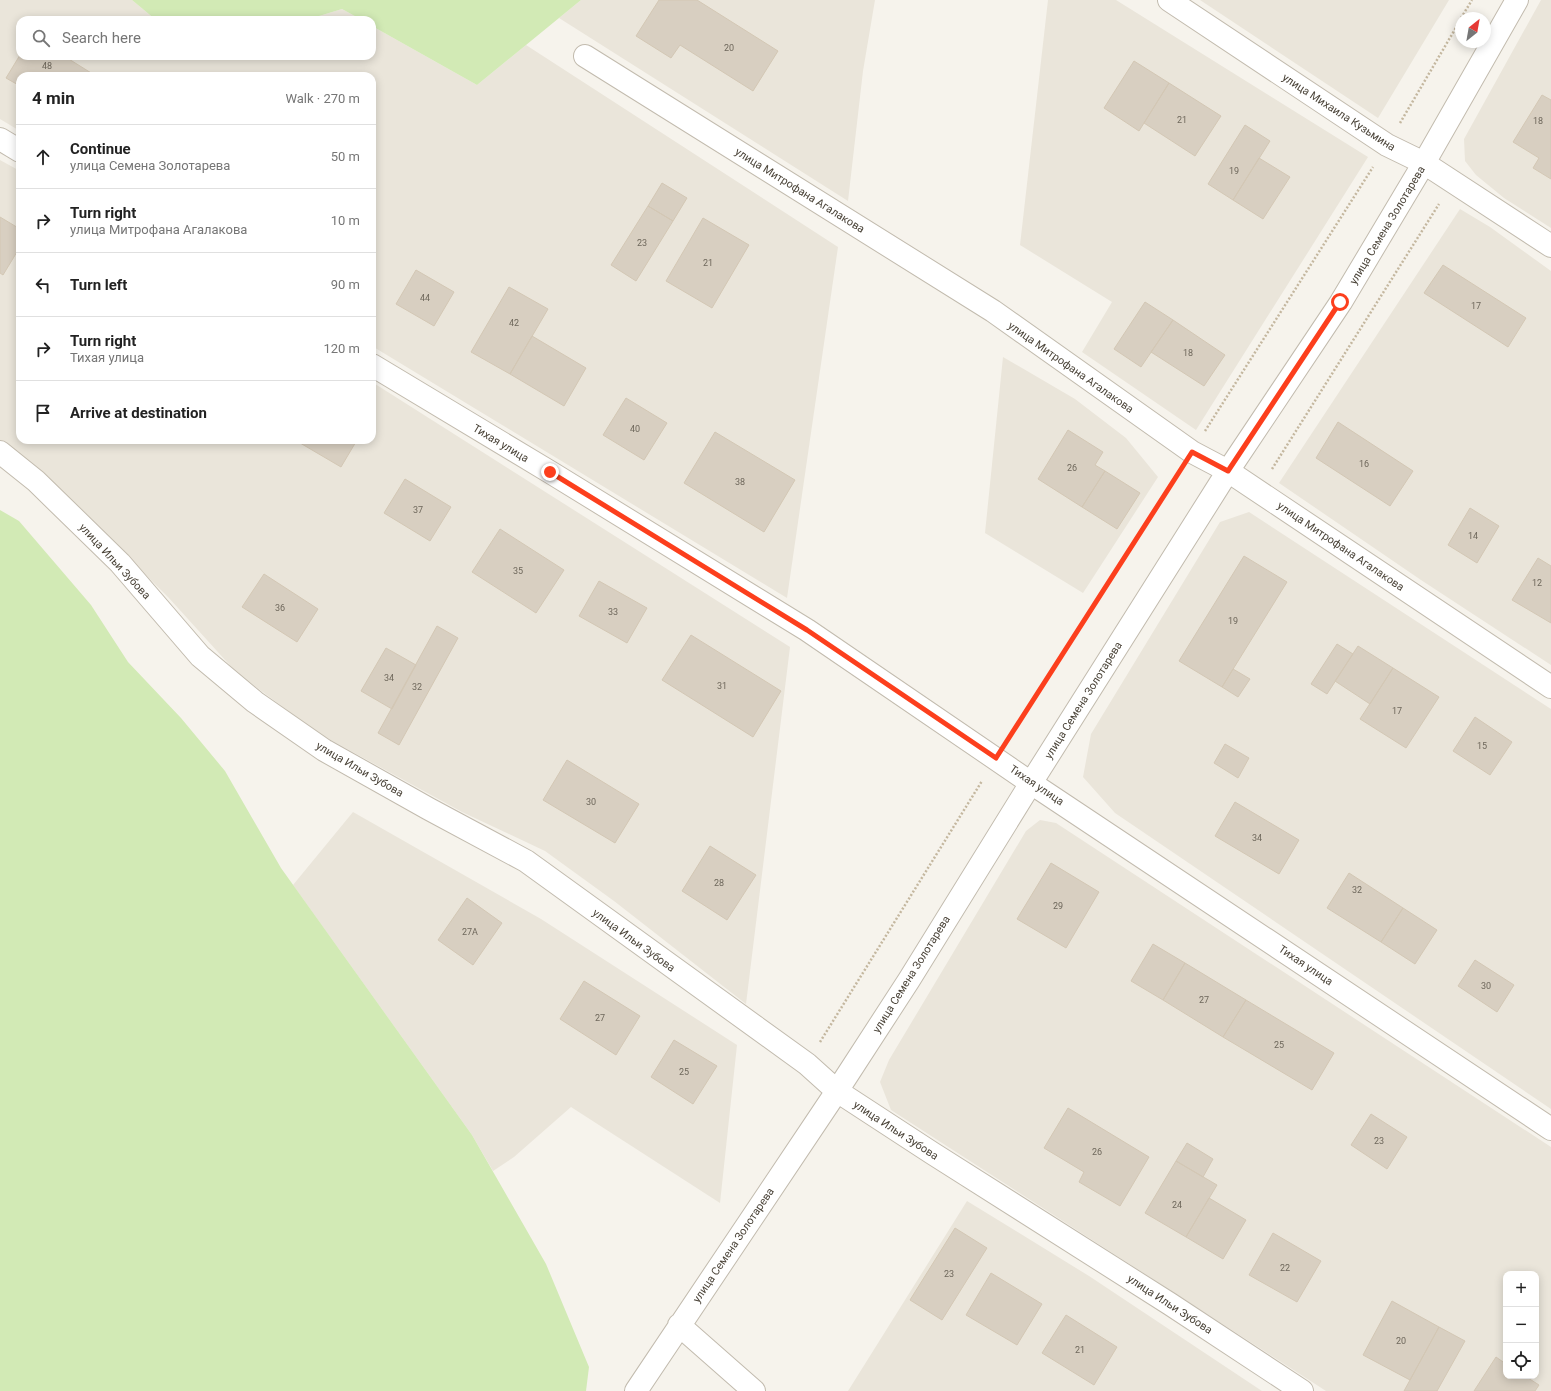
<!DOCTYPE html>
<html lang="en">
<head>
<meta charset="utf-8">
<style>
  :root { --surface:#fff; --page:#f6f6f6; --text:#222; --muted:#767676; --line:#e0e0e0 }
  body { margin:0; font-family:Roboto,sans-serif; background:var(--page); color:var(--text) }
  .controls { position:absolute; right:12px; bottom:12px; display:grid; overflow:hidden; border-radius:8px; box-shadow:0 2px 10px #0003 }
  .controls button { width:36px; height:36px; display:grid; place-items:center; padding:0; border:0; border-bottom:1px solid var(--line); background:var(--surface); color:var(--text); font:20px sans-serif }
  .compass { position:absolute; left:1455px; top:12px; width:36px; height:36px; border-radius:50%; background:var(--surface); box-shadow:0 2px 10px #0003; rotate:31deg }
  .stop { position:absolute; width:12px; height:12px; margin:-9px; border:3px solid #fc3f1d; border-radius:50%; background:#fff }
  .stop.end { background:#fc3f1d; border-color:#fff; box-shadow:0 1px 4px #0008 }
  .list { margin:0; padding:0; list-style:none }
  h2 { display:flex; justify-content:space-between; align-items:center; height:52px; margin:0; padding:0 16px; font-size:17px }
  h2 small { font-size:13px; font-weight:400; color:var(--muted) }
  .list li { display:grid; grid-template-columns:26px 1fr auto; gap:12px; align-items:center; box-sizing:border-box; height:64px; padding:0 16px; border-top:1px solid var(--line) }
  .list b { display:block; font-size:15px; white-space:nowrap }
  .list p { margin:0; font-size:13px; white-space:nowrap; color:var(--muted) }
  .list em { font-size:13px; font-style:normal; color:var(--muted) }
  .icon { flex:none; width:22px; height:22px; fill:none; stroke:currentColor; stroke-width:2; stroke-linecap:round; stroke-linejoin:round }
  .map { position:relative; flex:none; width:1551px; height:1391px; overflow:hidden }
  .search { position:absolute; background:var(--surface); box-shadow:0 2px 10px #0003; left:16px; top:16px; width:360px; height:44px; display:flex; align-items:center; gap:10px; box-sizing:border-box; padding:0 14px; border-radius:12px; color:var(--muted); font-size:15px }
  .panel { position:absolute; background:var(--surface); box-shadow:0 2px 10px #0003; left:16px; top:72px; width:360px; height:372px; border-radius:12px }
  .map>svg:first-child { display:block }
</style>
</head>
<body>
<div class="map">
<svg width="1551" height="1391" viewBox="0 0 1551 1391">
  <rect width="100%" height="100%" fill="#f6f3ec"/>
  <path fill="#eae5da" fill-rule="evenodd" d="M0,0H132L156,20H20V56H372V26L477,85L526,45L838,247L787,598L372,346V76H20V131L0,119Z
    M581,0H875L863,71L848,201L559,18Z
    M1048,0H1116L1368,157L1196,430L1082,352L1112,302L1020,245Z
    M1200,0H1449L1378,118Z
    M1541,0H1551V228L1504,198L1476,175L1465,161L1464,139Z
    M342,9L362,20H306Z
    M0,160L20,171V440H372V382L790,647L746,1004L614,901L545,851L462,812L318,733L236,672L168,597L57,487L0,443Z
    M1460,209L1490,227L1551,271V665L1421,580L1279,483Z
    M1003,357L1075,399L1126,438L1158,477L1083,593L985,533Z
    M1249,512L1551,709V1109L1115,813L1083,777L1091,734L1220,522Z
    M353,812L541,919L737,1045L720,1203L571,1107L514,1157L493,1171L472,1135L293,885Z
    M1040,820L1056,823L1551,1147V1391H1326L891,1110L880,1082L889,1060L1026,831ZM1506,1274H1536V1376H1506Z
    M967,1201L1089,1276L1262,1391H848Z"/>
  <path fill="#d2eab5" d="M132,0H581L477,85L372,26V20H362L342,9L306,20H156Z
    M0,510L19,521L91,605L128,662L181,718L225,771L281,868L472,1135L546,1264L589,1367L586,1391H0Z"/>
  <path fill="#d8cfc1" stroke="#d3c7b4" d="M659,0H697L778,51L753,91L680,45L671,58L636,36Z
    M20,55L64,56L96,76H20V86L6,78Z
    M1134,61L1169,83L1139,131L1104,108Z
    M1169,83L1221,116L1195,156L1144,123Z
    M1542,95L1551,100V179L1533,168L1539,158L1513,142Z
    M1245,125L1270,141L1233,200L1208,184Z
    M1259,158L1290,177L1263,219L1233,200Z
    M662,183L687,198L673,221L648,206Z
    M648,206L673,221L636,281L611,265Z
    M0,217L20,229V247L3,275L0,273Z
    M703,218L749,245L712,308L666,281Z
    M1443,265L1526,318L1508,347L1424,293Z
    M416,270L454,292L434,326L396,304Z
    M509,287L548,309L510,374L471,352Z
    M1145,302L1173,320L1141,367L1114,349Z
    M1173,320L1225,355L1204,386L1151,352Z
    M532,336L586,368L564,406L510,374Z
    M626,398L667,423L644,460L603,435Z
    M1338,422L1413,471L1390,506L1316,458Z
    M1068,430L1103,452L1095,465L1105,471L1082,507L1038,479Z
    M715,432L795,480L764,532L684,483Z
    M295,440H357L341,467Z
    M1105,471L1140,493L1117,529L1082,507Z
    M405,479L451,507L430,541L384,513Z
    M1470,508L1499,526L1477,563L1448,545Z
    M500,529L564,570L536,613L472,572Z
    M1244,556L1287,582L1222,687L1179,661Z
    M1538,558L1551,566V623L1512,600Z
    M264,574L318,609L297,642L242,607Z
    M599,581L647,608L627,643L579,616Z
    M437,626L458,638L399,745L378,733Z
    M691,635L781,691L753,737L662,680Z
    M1337,644L1353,654L1327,694L1311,684Z
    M1358,646L1393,668L1370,704L1335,681Z
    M386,648L416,665L392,709L361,691Z
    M1393,668L1439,697L1406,748L1360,719Z
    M1233,669L1250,679L1238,697L1222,687Z
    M1475,717L1512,742L1490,775L1453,751Z
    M1225,744L1249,758L1238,778L1214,763Z
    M567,760L639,804L615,843L543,800Z
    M1235,802L1299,840L1279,874L1215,836Z
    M710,846L756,875L727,920L682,891Z
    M1051,863L1099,892L1066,948L1017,919Z
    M1349,873L1403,908L1381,942L1327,908Z
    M467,898L502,923L473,965L438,940Z
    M1403,908L1437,930L1415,964L1381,942Z
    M1153,944L1185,963L1163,1000L1131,981Z
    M1475,960L1514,985L1497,1012L1458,986Z
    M1185,963L1246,1000L1223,1037L1163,1000Z
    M584,981L640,1016L616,1055L560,1019Z
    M1246,1000L1334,1053L1312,1090L1223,1037Z
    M674,1040L717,1066L693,1104L651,1077Z
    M1068,1108L1149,1157L1120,1206L1079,1182L1084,1172L1044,1148Z
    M1371,1114L1407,1137L1387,1169L1351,1145Z
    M1187,1143L1213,1159L1203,1177L1176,1161Z
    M1176,1161L1217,1185L1186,1237L1145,1213Z
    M1209,1198L1246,1220L1223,1259L1186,1237Z
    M955,1228L987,1248L942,1320L910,1300Z
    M1273,1233L1321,1261L1297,1302L1249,1275Z
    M991,1273L1042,1304L1017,1345L966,1315Z
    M1392,1301L1439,1327L1410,1380L1363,1355Z
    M1066,1315L1117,1347L1094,1385L1042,1353Z
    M1439,1327L1465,1341L1437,1391H1404Z
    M1496,1357L1506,1364V1376H1525L1539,1385L1535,1391H1474Z"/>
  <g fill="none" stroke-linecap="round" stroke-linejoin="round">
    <defs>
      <path id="minor" d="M1169,0L1387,145L1424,163L1551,246
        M585,56L993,311L1192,452L1228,471L1551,687
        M0,139L20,151
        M372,365L550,472L807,630L1031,783L1551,1129
        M0,452L36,481L120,563L200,656L255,702L324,750L429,809L526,861L807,1064L837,1091L932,1153L1170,1304L1302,1391
        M679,1325L754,1391
        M636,1391L837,1091L909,980L1031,783L1228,471L1341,302L1424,163L1517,0"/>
    </defs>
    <use href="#minor" stroke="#c2bbae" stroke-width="24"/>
    <path stroke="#c4b79f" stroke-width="2.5" stroke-dasharray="2 2" stroke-linecap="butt" d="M1461,18L1472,0
      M1400,123L1461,19
      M1205,431L1373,167
      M1272,469L1439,204
      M1009,738L1178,474
      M820,1042L982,781"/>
    <use href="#minor" stroke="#fff" stroke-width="22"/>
  </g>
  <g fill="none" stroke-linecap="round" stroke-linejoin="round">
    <path stroke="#fc3f1d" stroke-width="5" d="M550,472L807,630L996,758L1192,452L1228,471L1340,302"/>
  </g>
  <g text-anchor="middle" stroke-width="3.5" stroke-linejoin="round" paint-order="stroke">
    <g font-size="9" fill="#6e675b">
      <text x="729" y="51">20</text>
      <text x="47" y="69">48</text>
      <text x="1182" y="123">21</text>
      <text x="1538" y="124">18</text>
      <text x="1234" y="174">19</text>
      <text x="642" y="246">23</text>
      <text x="708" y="266">21</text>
      <text x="425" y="301">44</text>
      <text x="1476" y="309">17</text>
      <text x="514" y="326">42</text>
      <text x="1188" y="356">18</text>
      <text x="635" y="432">40</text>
      <text x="1364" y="467">16</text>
      <text x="1072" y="471">26</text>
      <text x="740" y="485">38</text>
      <text x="418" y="513">37</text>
      <text x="1473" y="539">14</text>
      <text x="518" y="574">35</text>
      <text x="1537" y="586">12</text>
      <text x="280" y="611">36</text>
      <text x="613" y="615">33</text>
      <text x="1233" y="624">19</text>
      <text x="389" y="681">34</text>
      <text x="722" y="689">31</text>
      <text x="417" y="690">32</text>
      <text x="1397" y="714">17</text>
      <text x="1482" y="749">15</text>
      <text x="591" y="805">30</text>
      <text x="1257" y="841">34</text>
      <text x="719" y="886">28</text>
      <text x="1357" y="893">32</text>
      <text x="1058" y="909">29</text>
      <text x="470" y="935">27А</text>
      <text x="1486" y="989">30</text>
      <text x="1204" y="1003">27</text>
      <text x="600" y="1021">27</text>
      <text x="1279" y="1048">25</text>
      <text x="684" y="1075">25</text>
      <text x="1379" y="1144">23</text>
      <text x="1097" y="1155">26</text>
      <text x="1177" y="1208">24</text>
      <text x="1285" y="1271">22</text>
      <text x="949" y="1277">23</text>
      <text x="1401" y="1344">20</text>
      <text x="1080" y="1353">21</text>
    </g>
    <g font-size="11" fill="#4b4439" stroke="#fff">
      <text transform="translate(1339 112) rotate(33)" y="4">улица Михаила Кузьмина</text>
      <text transform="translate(800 190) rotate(32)" y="4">улица Митрофана Агалакова</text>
      <text transform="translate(1387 225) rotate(-59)" y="4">улица Семена Золотарева</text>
      <text transform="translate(1071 367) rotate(35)" y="4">улица Митрофана Агалакова</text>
      <text transform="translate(501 443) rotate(31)" y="4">Тихая улица</text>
      <text transform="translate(1341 546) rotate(34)" y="4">улица Митрофана Агалакова</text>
      <text transform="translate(115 561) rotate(47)" y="4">улица Ильи Зубова</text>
      <text transform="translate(1083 700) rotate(-58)" y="4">улица Семена Золотарева</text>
      <text transform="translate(360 769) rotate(30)" y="4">улица Ильи Зубова</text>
      <text transform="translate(1037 785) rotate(34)" y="4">Тихая улица</text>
      <text transform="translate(634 940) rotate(36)" y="4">улица Ильи Зубова</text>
      <text transform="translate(1306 965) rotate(34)" y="4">Тихая улица</text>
      <text transform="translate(911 974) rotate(-58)" y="4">улица Семена Золотарева</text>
      <text transform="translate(896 1130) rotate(33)" y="4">улица Ильи Зубова</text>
      <text transform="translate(733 1245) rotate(-56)" y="4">улица Семена Золотарева</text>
      <text transform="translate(1170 1304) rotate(33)" y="4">улица Ильи Зубова</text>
    </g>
  </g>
</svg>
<div class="controls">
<button>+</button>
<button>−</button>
<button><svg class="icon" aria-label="locate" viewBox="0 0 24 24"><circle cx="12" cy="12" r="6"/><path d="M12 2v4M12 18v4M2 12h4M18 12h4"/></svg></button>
</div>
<svg class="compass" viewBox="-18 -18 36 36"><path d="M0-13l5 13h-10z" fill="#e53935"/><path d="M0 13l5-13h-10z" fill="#767676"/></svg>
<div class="stop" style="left:1340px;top:302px"></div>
<div class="stop end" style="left:550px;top:472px"></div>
<div class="search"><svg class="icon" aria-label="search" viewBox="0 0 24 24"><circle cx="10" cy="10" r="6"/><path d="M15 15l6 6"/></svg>Search here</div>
<section class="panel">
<h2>4 min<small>Walk · 270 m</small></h2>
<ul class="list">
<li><svg class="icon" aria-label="ahead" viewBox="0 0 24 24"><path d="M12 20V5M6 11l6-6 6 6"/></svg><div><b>Continue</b><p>улица Семена Золотарева</p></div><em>50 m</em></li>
<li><svg class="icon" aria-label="right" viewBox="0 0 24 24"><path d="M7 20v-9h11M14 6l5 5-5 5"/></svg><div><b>Turn right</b><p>улица Митрофана Агалакова</p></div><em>10 m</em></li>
<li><svg class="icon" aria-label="left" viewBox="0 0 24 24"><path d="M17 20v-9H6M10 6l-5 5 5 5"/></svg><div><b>Turn left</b></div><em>90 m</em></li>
<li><svg class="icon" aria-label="right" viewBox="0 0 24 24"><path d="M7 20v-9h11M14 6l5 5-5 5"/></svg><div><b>Turn right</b><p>Тихая улица</p></div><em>120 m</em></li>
<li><svg class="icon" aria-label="arrive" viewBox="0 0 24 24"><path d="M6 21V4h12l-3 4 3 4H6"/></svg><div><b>Arrive at destination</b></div></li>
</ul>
</section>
</div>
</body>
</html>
